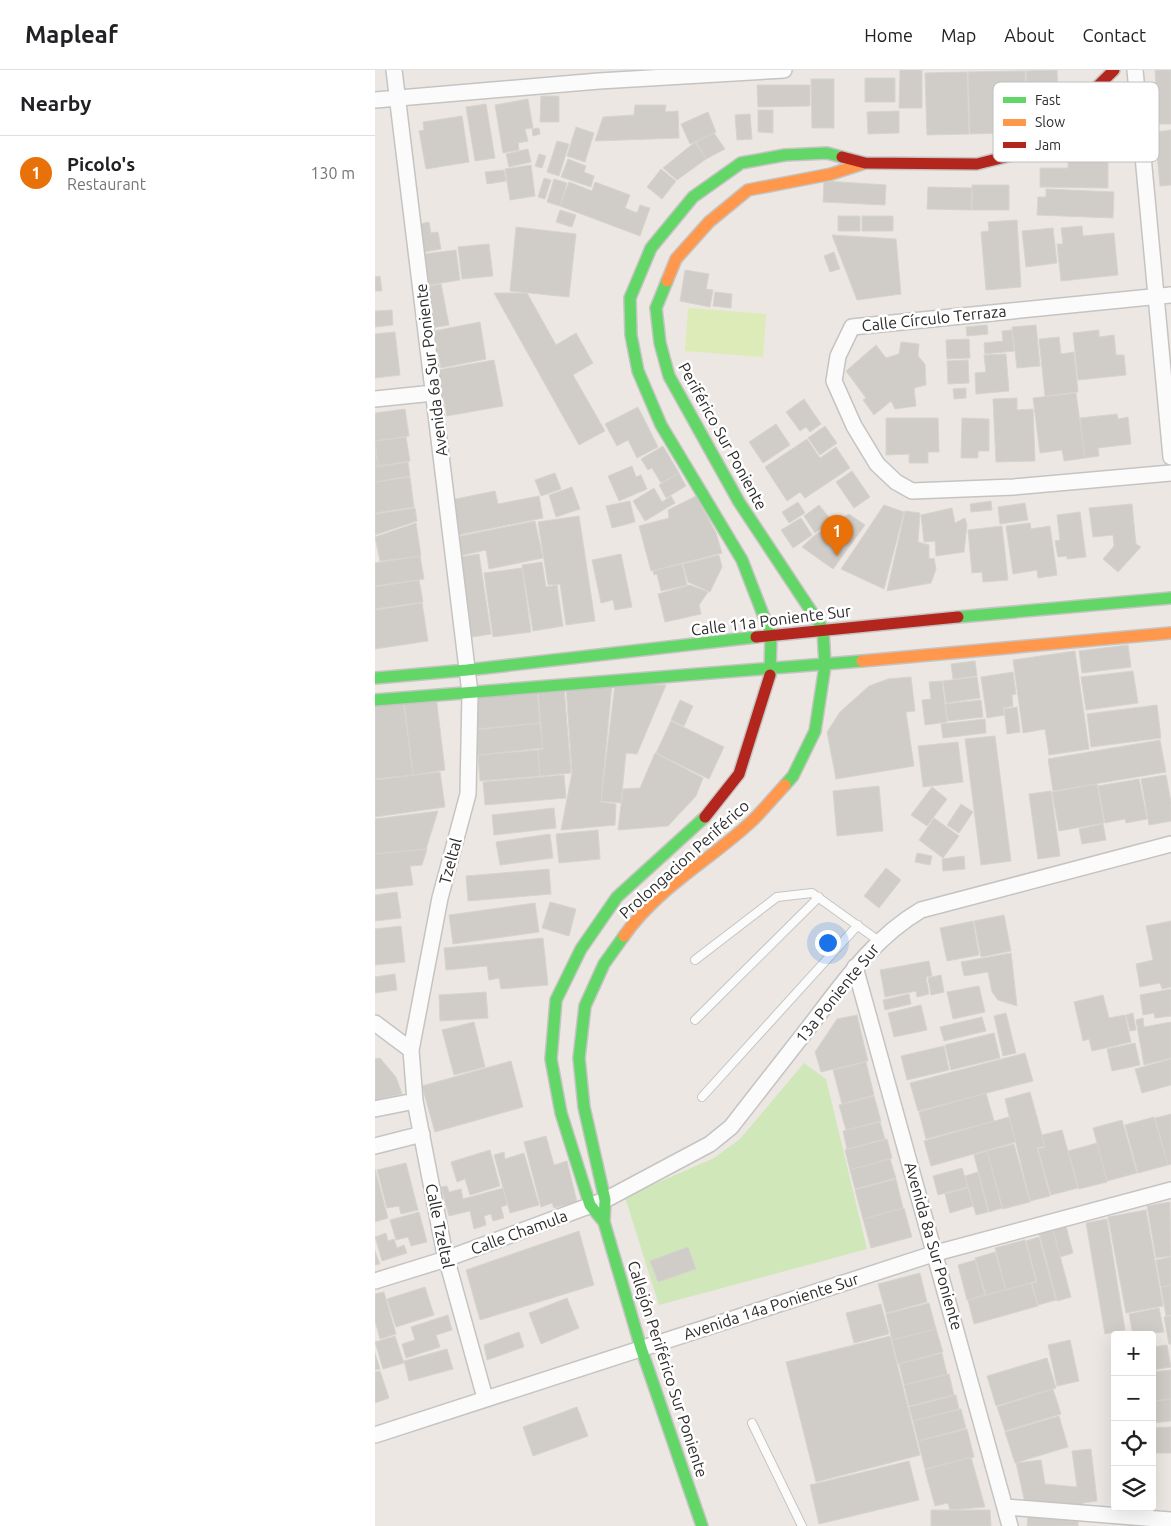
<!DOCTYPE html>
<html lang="en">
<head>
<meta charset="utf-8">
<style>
  :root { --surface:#fff; --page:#f6f6f6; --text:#202124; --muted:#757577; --line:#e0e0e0; --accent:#db2777 }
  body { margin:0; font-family:Ubuntu,sans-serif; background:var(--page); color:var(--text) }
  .controls { position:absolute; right:15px; bottom:15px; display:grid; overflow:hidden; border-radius:5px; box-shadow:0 5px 20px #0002 }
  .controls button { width:45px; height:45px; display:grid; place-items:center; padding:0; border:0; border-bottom:1px solid var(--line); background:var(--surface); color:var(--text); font:25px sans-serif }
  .you { position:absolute; left:452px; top:872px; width:18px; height:18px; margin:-12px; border:4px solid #fff; border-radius:50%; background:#1a73e8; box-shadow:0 0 0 8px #1a73e833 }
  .badge { display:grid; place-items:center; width:32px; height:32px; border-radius:50%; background:var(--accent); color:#fff; font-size:16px; font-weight:700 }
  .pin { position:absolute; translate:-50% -41px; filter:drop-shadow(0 1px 2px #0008) }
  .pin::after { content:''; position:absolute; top:26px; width:18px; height:15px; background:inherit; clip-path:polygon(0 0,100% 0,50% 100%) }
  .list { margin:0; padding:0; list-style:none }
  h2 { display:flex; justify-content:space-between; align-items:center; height:65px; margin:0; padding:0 20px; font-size:21px }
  h2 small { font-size:16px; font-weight:400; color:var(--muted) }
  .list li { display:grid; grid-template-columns:32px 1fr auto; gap:15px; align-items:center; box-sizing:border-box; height:75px; padding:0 20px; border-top:1px solid var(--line) }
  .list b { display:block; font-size:19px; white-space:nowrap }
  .list p { margin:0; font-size:16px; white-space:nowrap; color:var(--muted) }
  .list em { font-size:16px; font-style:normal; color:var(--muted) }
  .icon { flex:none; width:28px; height:28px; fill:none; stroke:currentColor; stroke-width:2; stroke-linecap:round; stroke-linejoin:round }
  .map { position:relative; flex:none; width:796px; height:1456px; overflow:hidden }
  header { display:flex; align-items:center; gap:30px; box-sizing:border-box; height:70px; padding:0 25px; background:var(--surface); border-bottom:1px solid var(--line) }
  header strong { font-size:24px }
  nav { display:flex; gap:28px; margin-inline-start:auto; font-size:18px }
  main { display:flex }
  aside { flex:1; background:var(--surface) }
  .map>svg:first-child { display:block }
</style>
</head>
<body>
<header>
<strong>Mapleaf</strong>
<nav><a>Home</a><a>Map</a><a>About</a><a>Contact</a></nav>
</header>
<main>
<aside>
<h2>Nearby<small></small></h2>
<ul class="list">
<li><span class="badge" style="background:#e8710a">1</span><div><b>Picolo's</b><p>Restaurant</p></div><em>130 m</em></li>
</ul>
</aside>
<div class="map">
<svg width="796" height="1456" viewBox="0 0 796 1456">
  <rect width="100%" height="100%" fill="#ece7e2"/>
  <path fill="#d0e7ba" d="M429,993L451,1009L492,1179L284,1235L250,1127L339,1088L365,1069Z"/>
  <path fill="#dcebb8" d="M313,238L391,244L388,287L310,281Z"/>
  <path fill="#d0cdc9" stroke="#d7d3ce" d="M525,0H547V38H524Z
    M682,0L684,40L653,42L651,1Z
    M780,0H796V54H783Z
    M650,1L652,62L595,64L593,2Z
    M592,2L594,64L552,65L550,3Z
    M490,8H520V32H490Z
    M436,9H459V58H437Z
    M382,15H435V36L383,37Z
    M166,26H184V52H165Z
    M153,29L158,58L150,59L153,71L143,73L144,80L128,83L120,35Z
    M111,34L120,88L100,91L91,37Z
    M260,35H291L290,42L303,41L304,68L220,71L228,47L259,45Z
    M383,40H398V63L383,62Z
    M524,41V63L493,64L492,42Z
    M333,42L341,62L315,74L306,54Z
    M375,44L377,69L362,70L360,45Z
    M87,46L94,92L51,99L44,61L49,60L48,52Z
    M201,57L219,63L210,92L192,86Z
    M164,58L165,64L158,66L157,59Z
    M796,60V115L785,116L780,62Z
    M339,63L350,79L331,89L321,72Z
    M182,71L194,74L184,106L172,102Z
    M320,72L331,89L302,110L288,98Z
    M153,79L156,92L134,97L131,84Z
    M693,81H733V118L665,117V98H693Z
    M164,84L171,86L167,98L160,96Z
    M193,89L211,96L209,102L219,106L216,117L186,107Z
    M156,95L160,126L135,130L130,99Z
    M286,99L301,111L287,129L272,117Z
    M129,100L131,111L112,114L110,102Z
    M169,108L176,110L170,129L163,127Z
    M179,109L192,113L185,136L172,132Z
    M449,111L511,115L510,135L448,132Z
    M194,112L217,121L220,112L255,125L250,138L262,143L265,135L275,138L265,166L185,136Z
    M597,115H634V140H597Z
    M553,117L597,118L596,140L552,139Z
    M671,119L739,122L738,148L662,145L663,127H671Z
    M185,140L201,145L197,157L181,152Z
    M463,146H485V161H463Z
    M487,146H518V161H487Z
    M642,150L646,217L611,220L606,162L614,161L613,152Z
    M54,152L56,163L63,162L66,179L49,182L44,154Z
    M707,156L708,166L739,163L743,205L686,211L682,174H688L686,158Z
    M141,157L201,164L194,227L135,221Z
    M678,158L682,193L651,197L647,161Z
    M457,165L521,169L526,224L482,230Z
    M114,174L118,206L87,209L83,177Z
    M81,180L85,210L54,215L49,184Z
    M459,182L465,199L455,202L449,186Z
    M310,200L334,204L331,219L338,220L335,237L305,231Z
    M5,206L7,221H0V207Z
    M66,214L74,255L56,258L48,217Z
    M340,222L357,224L356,238L338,236Z
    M119,223H152L181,275L201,263L218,293L198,305L230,361L204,375Z
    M17,240L18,255L0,257V241Z
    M105,252L111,289L66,298L59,261Z
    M612,255L613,264L592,266L591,257Z
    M661,255L665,296L642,298L637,257Z
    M637,260L639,281L610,284L609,273L628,271L627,261Z
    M724,260V267L739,265L741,285H749L751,305L703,310L698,263Z
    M20,262L25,305L0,308V264Z
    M684,267L686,284L699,282L703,322L670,326L664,269Z
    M594,269L595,288L572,289L571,270Z
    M526,272L544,274L543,286L550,294L551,315L539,318L541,336L520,339L516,331L499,345L488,330L491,328L471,301L501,275L511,288L524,284Z
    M631,284L634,321L601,324L600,303L611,302L609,285Z
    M119,290L128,336L72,346L63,300Z
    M593,290L594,313L573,314L572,291Z
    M591,318V328L579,329L578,319Z
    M701,323L710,388L689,391L687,380L665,383L658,328Z
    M642,328V340L658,339L660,391L621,392L618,329Z
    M429,329L446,354L435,362L431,357L425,361L411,342Z
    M263,337L283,377L262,388L253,370L242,376L230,354Z
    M30,339L34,366L0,371V343Z
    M742,344L743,349L753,347L756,374L723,378L724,386L710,388L705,348Z
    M511,348H563L564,382H553V393H534V384L511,385Z
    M587,348L614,349V381H603V388H586Z
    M401,354L415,375L388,393L374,372Z
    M450,356L462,373L445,385L433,368Z
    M31,367L35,391L3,396L0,371Z
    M432,369L445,388L461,377L475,398L430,428L425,422L412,431L390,397Z
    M0,376L3,396L0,397Z
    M288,376L304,403L286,413L277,398L273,400L266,389Z
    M33,392L35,406L0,412V397Z
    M257,396L261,407L266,405L272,419L244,431L233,406Z
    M477,401L495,427L479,438L461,412Z
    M180,403L186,419L166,426L160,410Z
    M304,403L311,416L291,428L284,415Z
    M35,407L39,437L0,443V412Z
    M197,417L205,439L181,447L174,425Z
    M279,418L287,432L296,426L300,433L270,451L258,431Z
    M120,421L123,434L164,426L168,448L83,465L76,430Z
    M321,426L341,463L347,483L276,501L264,456L294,448L293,440Z
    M255,431L260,452L237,458L231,436Z
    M616,431L617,440L596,442L595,434Z
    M423,432L430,443L414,453L407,442Z
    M650,433L653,450L625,454L623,437Z
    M757,434L761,474L766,477L743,502L728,489L739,476L738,465L718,467L714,438Z
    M444,435L457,451L440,463L429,446Z
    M509,435L529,442L509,519L466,499Z
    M40,438L42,451L0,465V444Z
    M577,438L580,453L590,448L592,455L589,482L561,486L560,471L549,472L546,445Z
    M530,441L545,443L543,472L554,475V489L559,488L561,499L556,513L512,521Z
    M705,442L711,487L692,489V486L683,487L680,471L685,470L682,445Z
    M474,444L490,455L458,499L427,477L440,465Z
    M204,446L220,551L191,555L185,514L173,515L163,452Z
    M426,448L437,465L418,478L406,460Z
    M160,451L168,488L114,499L111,480L84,486L81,467Z
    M41,453L46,486L5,491L0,467Z
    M655,453L656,459L675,456L682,505L663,508L662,500L638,504L631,456Z
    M627,456L633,510L608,512L607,502L597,503L593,460Z
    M104,484L116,564L91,568L79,488Z
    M246,484L257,537L240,540L238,530L226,533L217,490Z
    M344,485L347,497L335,522L313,512L308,494Z
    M45,486L49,509L0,516V493Z
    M167,492L171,517L182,515L188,556L158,561L147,495Z
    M307,494L312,515L286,521L282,504L279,505L278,501Z
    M147,498L156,562L118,567L109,503Z
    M44,510L48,532L0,539V517Z
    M315,515L333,522L324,535L326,544L290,552L283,524Z
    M47,533L53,571L0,579V540Z
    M753,575L756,597L707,603L704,581Z
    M700,581L714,679L674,685L670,659L648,663L638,590Z
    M600,591L602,606L578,609L576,594Z
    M758,601L763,633L711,640L706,607Z
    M638,602L641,624L637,625L638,636L628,638L629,645L612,648L606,607Z
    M536,607L540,641L531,642L539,696L461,709L452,662L465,642L494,616L513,609Z
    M602,607L605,628L571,633L568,611Z
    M567,611L572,652L550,655L547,630L556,629L554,612Z
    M237,614L226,732L241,734L240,755L186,760L197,703L191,616Z
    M240,614L291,615L262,684L251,683L246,733L226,731Z
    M189,617L196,703L165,706L163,680L168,679L163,620Z
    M162,620L165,653L101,659L98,625Z
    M61,626L70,700L38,705L29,631Z
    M28,629L38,705L0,709V632Z
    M305,630L318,636L309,656L296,650Z
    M606,630L608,647L573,651L570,634Z
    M782,635L786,668L716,677L712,644Z
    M642,637L645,662L632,664L629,639Z
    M610,649L611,663L568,668L566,654Z
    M296,651L349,677L334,709L281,683Z
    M165,653L168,678L102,685L100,660Z
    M620,666L636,791L606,795L590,669Z
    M785,670L791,702L678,721L673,689Z
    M583,672L588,712L548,717L543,676Z
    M163,680L165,706L105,711L103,685Z
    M280,683L328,708L321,726L293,756L243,760L248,719L265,718Z
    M65,702L70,737L0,747V710Z
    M189,705L191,728L110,735L108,712Z
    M791,705L796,732V751L774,755L766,709Z
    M764,709L772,749L751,753L750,749L730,753L723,716Z
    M722,714L729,753L684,761L677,722Z
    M504,716L508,761L462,766L458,721Z
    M557,717L572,729L552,756L536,745Z
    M676,721L685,786L663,789L654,724Z
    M586,734L598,742L584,763L572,755Z
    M179,738L181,758L119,765L117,745Z
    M63,741L51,779L0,784V749Z
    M559,748L584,766L568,788L544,770Z
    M728,754L731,770L707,774L704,759Z
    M223,760L225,789L184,793L181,764Z
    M175,764L178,788L125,795L121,772Z
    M52,779L47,795L35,796L38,815L0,819V784Z
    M542,783L557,786L555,795L540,792Z
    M589,786L590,799L568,801L567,789Z
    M511,798L526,810L504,838L489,826Z
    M174,799L176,824L93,831L91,806Z
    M22,822L26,848L0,851V825Z
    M175,832L201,839L194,866L167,858Z
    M160,833L164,862L78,874L74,845Z
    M629,845L636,881L606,887L599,851Z
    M598,851L604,885L572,891L565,858Z
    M796,851V917L787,919L785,913L765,917L761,894L778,890L771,856Z
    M26,856L30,892L0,895V859Z
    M168,868L173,915L126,919L124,908L114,910L112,896L71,900L69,878Z
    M636,883L642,936L623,930L617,922L613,902L589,906L586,892Z
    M554,891L557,906L551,907L554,924L542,927L541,921L510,927L505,900Z
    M20,904L22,920L0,923V907Z
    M566,905L569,922L556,925L553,908Z
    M604,916L610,942L578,949L572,922Z
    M796,919V946L780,948L779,943L768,945L765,925Z
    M111,922L113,948L65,951L64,925Z
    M534,924L536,934L510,940L508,930Z
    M728,925L734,948L750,945L756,972L717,981L714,969L708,971L699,932Z
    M546,935L552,960L519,967L513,943Z
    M631,943L641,983L628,986L619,946Z
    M758,943L761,960L755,961L751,945Z
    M482,945L493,991L446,1002L440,982L462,949Z
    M607,947L611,961L569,971L565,957Z
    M768,948L769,957L796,952V988L769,995L761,950Z
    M99,952L110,997L79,1005L67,960Z
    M619,963L625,988L576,1000L570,975Z
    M760,973L765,995L737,1001L732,979Z
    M569,976L574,1000L532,1010L526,986Z
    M650,983L658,1011L543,1041L535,1013Z
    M5,988L21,1007L27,1024L0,1030V989Z
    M796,989V1015L767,1023L760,999Z
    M136,991L148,1037L60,1062L47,1016Z
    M491,992L499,1025L467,1034L458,1000Z
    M655,1022L670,1076L662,1078L675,1126L655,1131L630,1029Z
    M611,1023L619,1051L551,1069L544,1042Z
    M499,1026L506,1051L471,1060L464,1035Z
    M796,1044V1094L793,1095L780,1048Z
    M634,1047L641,1072L556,1096L549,1071Z
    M779,1047L793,1095L763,1103L750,1055Z
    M747,1050L762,1103L732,1111L718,1058Z
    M505,1052L510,1069L472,1079L468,1061Z
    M687,1060L703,1118L676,1125L663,1079L670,1077L667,1065Z
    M171,1066L179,1095L192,1091L202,1132L179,1138L177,1133L166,1137L149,1072Z
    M512,1069L517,1088L475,1100L470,1080Z
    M722,1073L732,1112L704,1119L693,1081Z
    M639,1074L655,1132L628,1139L612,1081Z
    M115,1080L125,1116L95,1125L90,1109L82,1112L76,1092Z
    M612,1081L627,1138L614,1142L599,1085Z
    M129,1082L130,1089L149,1083L164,1135L135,1143L119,1085Z
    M515,1089L521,1108L480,1119L475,1100Z
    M31,1093L43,1140L26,1144L24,1136L12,1138L2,1100Z
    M587,1098L593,1117L563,1125L558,1106Z
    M0,1099L13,1148L0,1152Z
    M603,1102L613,1142L601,1145L590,1106Z
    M521,1109L528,1138L488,1149L480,1120Z
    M72,1116L74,1122L86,1119L88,1129L128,1118L132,1135L126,1137L129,1148L118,1151L116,1144L109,1146L111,1155L99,1159L95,1141L74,1146L66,1117Z
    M593,1118L598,1136L575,1143L570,1124Z
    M795,1132L796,1186L781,1188L772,1136Z
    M529,1138L537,1167L496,1178L488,1149Z
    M771,1140L788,1236L751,1243L733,1147Z
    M44,1142L52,1172L36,1176L33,1167L21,1170L15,1150Z
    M732,1149L750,1260L730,1264L711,1153Z
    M677,1156L696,1227L682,1231L663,1159Z
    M691,1156L698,1183L685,1187L678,1160Z
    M204,1161L219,1215L105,1250L91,1200Z
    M11,1163L13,1171L19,1169L22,1178L29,1175L32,1183L7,1191L0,1167Z
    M664,1167L681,1230L663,1235L657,1213L662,1212L651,1171Z
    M650,1170L661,1211L631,1220L620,1178Z
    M313,1177L321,1199L283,1212L275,1191Z
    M0,1181L5,1194L0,1195Z
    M620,1182L631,1220L611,1225L600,1188Z
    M796,1187V1215L786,1217L781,1190Z
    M600,1190L610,1225L592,1230L583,1195Z
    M545,1203L552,1232L511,1243L503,1214Z
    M656,1213L663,1236L599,1254L593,1230Z
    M796,1215V1245L791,1246L786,1217Z
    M50,1217L59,1245L21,1257L12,1229Z
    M9,1222L21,1264L5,1269L0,1251V1224Z
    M192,1228L204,1258L166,1274L154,1243Z
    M554,1233L561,1259L517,1270L511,1244Z
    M506,1234L514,1264L479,1273L471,1243Z
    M784,1238L789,1262L758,1265L754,1244Z
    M73,1245L77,1260L61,1265L65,1277L31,1288L27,1274L40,1270L36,1257Z
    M796,1246V1274H794L789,1247Z
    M561,1259L568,1282L523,1294L517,1270Z
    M144,1262L149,1277L112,1290L109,1275Z
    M20,1266L29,1293L8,1299L0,1272Z
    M515,1266L545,1385L441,1412L411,1292Z
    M695,1270L704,1311L682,1316L673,1275Z
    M792,1275L796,1297L777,1300V1277Z
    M72,1279L78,1299L34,1311L29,1291Z
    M0,1283L5,1299L0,1300Z
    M567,1283L572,1304L529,1315L524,1294Z
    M672,1288L681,1318L621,1336L612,1306Z
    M796,1300V1329L777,1331V1302Z
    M5,1301L14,1328L0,1333V1302Z
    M574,1304L579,1325L534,1336L529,1315Z
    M678,1319L686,1344L630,1361L622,1337Z
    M581,1325L584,1339L538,1351L534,1337Z
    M796,1329V1351L777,1353V1332Z
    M202,1337L213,1366L158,1386L148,1357Z
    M586,1339L591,1358L543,1371L538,1351Z
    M684,1346L693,1377L640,1393L630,1362Z
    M796,1357V1383H777V1358Z
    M592,1359L599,1387L550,1399L543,1371Z
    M716,1379L722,1431L708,1433V1437L650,1433L641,1393L666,1390L670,1414L702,1417L697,1381Z
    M596,1387L610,1437L575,1440L573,1433L560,1436L550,1400Z
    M534,1391L544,1430L444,1454L435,1415Z
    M556,1440H615L616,1456H556Z
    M653,1446L703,1448V1456H652Z"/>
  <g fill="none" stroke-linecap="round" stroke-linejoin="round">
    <defs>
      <path id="lane" d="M320,890L402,827L437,823L504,871
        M320,950L444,827
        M327,1027L483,855
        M377,1353L427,1456"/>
      <path id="street" d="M19,0L95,623L93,724L65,828L36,980L40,1031L69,1180L110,1328
        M760,0L796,387
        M0,30L224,11L409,0
        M796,225L477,257L463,286L459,311L479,356L502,394L521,412L537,421L639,417L796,403
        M0,329L58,323
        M480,897L635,1456
        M0,953L36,980
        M0,1039L40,1031
        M0,1076L47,1064
        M0,1211L71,1189L230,1130L335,1074L356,1057C383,1022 411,987 438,952C470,910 500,867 546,840L796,774
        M0,1365L561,1183L796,1120
        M631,1437L796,1450"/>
      <path id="fast" d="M292,211L281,238L285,273L294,306L364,432L448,559L450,596L440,661L418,706L410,715
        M583,547L796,528
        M395,605L396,565L367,490L286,355L263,301L256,265L255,228L276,178L318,127L366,93L410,85L452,83L467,87
        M0,608L92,600L381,567
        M0,630L487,591
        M249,866L229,894L210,936L204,988L209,1037L230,1130L229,1152L266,1278L327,1456
        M229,1152L215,1135L186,1043L176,989L181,930L206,879L242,827L330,747"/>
      <path id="slow" d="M292,211L301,189L334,152L373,120L456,104L490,93
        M487,591L796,563
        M249,866C282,818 337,789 378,750C389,739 399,727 410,715"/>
      <path id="jam" d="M467,87L490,93L602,94L658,80L739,0
        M381,567L583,547
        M330,747L364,704L395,605"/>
    </defs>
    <use href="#lane" stroke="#c5c4c3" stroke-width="10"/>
    <use href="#street" stroke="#c5c4c3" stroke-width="18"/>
    <use href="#fast" stroke="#c5c4c3" stroke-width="14"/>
    <use href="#slow" stroke="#c5c4c3" stroke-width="14"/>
    <use href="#jam" stroke="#c5c4c3" stroke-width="14"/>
    <use href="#lane" stroke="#fcfbfb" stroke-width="8"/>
    <use href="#street" stroke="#fcfbfb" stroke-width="15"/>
    <use href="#fast" stroke="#63d668" stroke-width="11"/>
    <use href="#slow" stroke="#ff974d" stroke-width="11"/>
    <use href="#jam" stroke="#b3261e" stroke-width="11"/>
  </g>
  <g text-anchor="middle" stroke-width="5" stroke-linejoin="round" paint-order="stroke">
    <g font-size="16" fill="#2d2d2d" stroke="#fff">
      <text transform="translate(559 248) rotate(-6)" y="6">Calle Círculo Terraza</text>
      <text transform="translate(56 300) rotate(-97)" y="6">Avenida 6a Sur Poniente</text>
      <text transform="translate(348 366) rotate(61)" y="6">Periférico Sur Poniente</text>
      <text transform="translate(396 550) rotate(-7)" y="6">Calle 11a Poniente Sur</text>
      <text transform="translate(309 789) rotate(-42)" y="6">Prolongacion Periférico</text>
      <text transform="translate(75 791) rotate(-75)" y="6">Tzeltal</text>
      <text transform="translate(462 923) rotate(-51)" y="6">13a Poniente Sur</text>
      <text transform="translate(65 1156) rotate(78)" y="6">Calle Tzeltal</text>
      <text transform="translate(144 1162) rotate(-20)" y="6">Calle Chamula</text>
      <text transform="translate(559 1176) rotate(74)" y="6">Avenida 8a Sur Poniente</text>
      <text transform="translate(396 1236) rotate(-18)" y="6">Avenida 14a Poniente Sur</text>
      <text transform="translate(293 1299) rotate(72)" y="6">Callejón Periférico Sur Poniente</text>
    </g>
  </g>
  <rect x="618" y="12" width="166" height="80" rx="8" fill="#fff" stroke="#c0c0c0" stroke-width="1"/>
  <rect x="628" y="27" width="23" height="6" fill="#63d668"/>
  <rect x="628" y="49" width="23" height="7" fill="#ff974d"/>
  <rect x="628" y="72" width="23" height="6" fill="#b3261e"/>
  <g font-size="14" fill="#2d2d2d">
    <text x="660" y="35">Fast</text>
    <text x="660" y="57">Slow</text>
    <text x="660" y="80">Jam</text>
  </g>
</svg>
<div class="controls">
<button>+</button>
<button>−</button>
<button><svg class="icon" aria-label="locate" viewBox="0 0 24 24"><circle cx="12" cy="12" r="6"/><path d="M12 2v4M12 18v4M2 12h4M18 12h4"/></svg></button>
<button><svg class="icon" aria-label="layers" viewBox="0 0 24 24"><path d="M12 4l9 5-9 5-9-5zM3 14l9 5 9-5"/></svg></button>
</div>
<div class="you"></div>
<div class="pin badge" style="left:462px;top:486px;background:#e8710a">1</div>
</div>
</main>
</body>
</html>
